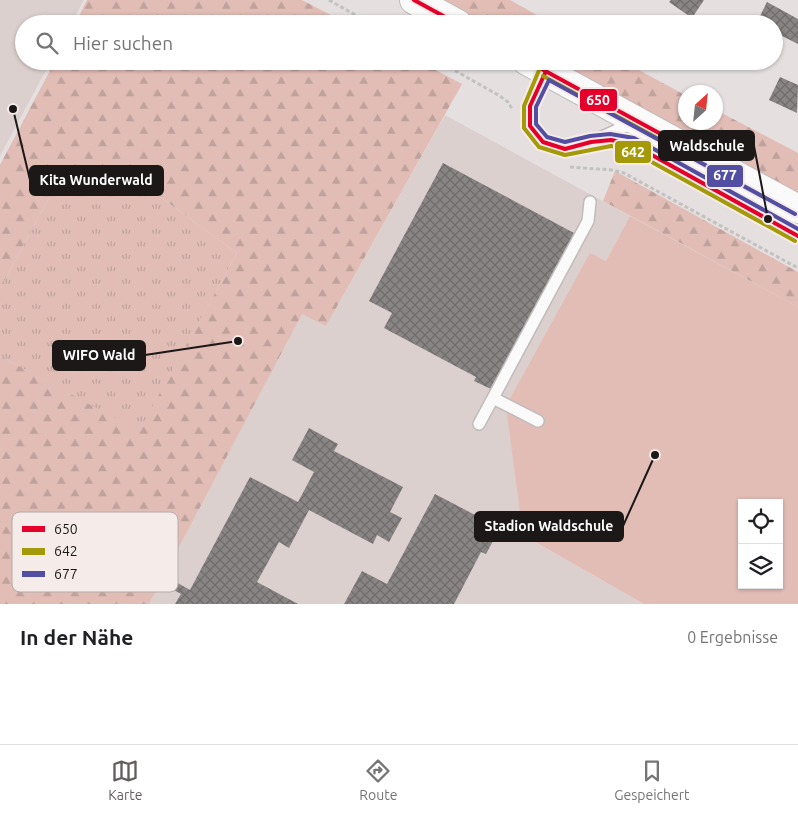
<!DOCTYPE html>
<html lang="de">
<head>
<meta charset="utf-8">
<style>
  :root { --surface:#fff; --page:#f2f2f2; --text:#202124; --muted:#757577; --line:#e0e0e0; --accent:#625e5d }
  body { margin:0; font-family:Ubuntu,sans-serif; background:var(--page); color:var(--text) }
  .controls { position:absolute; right:15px; bottom:15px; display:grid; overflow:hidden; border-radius:0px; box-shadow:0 1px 4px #0004 }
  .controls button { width:45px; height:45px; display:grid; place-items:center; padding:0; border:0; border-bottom:1px solid var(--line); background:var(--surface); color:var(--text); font:25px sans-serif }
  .compass { position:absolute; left:678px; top:85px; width:45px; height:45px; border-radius:50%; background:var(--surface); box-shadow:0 1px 4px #0004; rotate:27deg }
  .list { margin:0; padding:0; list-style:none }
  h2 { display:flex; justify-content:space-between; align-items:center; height:65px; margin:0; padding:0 20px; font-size:21px }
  h2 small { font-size:16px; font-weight:400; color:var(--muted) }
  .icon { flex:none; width:28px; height:28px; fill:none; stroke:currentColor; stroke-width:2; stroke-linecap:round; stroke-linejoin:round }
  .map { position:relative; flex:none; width:798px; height:604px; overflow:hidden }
  .search { position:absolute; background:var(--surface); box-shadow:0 1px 4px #0004; left:15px; right:15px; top:15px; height:55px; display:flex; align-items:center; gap:12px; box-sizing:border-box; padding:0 18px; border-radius:28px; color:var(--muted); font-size:19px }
  .sheet { height:140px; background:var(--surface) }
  nav { display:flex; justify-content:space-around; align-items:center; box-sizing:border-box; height:70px; border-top:1px solid var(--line); background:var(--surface); font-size:14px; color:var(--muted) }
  nav a { display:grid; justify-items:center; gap:2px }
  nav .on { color:var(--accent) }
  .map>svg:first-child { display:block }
</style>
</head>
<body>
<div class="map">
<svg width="798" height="604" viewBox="0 0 798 604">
  <defs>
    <pattern id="grass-tufts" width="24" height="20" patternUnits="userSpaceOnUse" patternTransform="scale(1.25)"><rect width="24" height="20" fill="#e1bdb6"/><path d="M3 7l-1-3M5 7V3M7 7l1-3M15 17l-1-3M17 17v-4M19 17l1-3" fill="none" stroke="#c0a29c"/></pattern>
    <pattern id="forest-firs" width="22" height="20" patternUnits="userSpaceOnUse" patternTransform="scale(1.25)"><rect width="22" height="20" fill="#e1bdb6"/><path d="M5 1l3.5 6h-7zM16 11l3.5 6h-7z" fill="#c0a29c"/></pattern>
    <pattern id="building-cross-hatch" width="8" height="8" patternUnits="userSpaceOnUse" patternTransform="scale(1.25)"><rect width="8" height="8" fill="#898584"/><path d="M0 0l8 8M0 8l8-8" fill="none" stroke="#6f6c6b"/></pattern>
  </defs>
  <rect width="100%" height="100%" fill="#e5e0df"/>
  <path fill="#dcd0ce" d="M0,0H84L71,24H24V61H51L0,156Z
    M445,115L630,216L606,261L590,254L523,535L644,604H149L302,313L326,326Z"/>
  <path fill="url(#grass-tufts)" d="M152,191L237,253L139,432L0,356V289L50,196Z"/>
  <path fill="url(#forest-firs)" d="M87,0H302L348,24H75Z
    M438,0H510L553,24H482Z
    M55,61H419L462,84L326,326L302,314L149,604H0V356L139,431L237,253L152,191L50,196L0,289V165Z
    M551,61H622L685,95L686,122H716V110L798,153V197Z
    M615,171L798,272V307L603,201Z"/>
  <path fill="#e1bdb6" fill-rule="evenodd" d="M630,216L798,307V604H644L523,535L506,406L590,253L606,261ZM742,503H779V585H742Z"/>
  <path fill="url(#building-cross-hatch)" d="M671,0H704L692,18L669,2Z
    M767,2L798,19V44L782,36L774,50V24H756Z
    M780,77L798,85L797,113L769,100Z
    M443,163L574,233L491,389L474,381L476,377L384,328L392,313L369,301Z
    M309,428L338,444L334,451L403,487L390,512L402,518L389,542L377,535L373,544L309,510L289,548L279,542L257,582L298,604H175L181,594L172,589L176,582L190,590L250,477L298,502L314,472L292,460Z
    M435,494L500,528L486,554L481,552L454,604H344L362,571L387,584Z"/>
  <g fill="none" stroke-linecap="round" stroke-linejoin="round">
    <defs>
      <path id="lane" d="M546,71C541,82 532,96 530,107C527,128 543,148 565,149C582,149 618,129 634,122
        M591,142L611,140L632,144L798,236
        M493,398L538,421
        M479,424L588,221L590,202"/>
      <path id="secondary" d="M414,0L458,24
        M527,61L798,209"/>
    </defs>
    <use href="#lane" stroke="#c0bcbc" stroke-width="14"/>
    <use href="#secondary" stroke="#c0bcbc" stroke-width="30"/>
    <path stroke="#c3c2c2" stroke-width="3" stroke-dasharray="4 2.5" stroke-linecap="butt" d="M329,0L371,24
      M438,61L500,96L508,102L512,109
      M570,167L612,170L624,173L798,268"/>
    <use href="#lane" stroke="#fbfafa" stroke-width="11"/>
    <use href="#secondary" stroke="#fbfafa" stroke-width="28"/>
    <defs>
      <path id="bus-1" d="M414,0L458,24
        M527,61L670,139
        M546,71L530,106V126L543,142L565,149L591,142L611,140L632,144L798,236"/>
      <path id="bus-2" d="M540,68L524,106V128L539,147L565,155L611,146L630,150L795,241
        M543,76L668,144"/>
      <path id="bus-3" d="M795,214L549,80L536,107V124L547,137L565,142L590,136L610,134L634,138L798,229"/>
    </defs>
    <use href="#bus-1" stroke="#f5ebe9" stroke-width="8"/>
    <use href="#bus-2" stroke="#f5ebe9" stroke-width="8"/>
    <use href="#bus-3" stroke="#f5ebe9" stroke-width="8"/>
    <use href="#bus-1" stroke="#e4002b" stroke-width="4"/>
    <use href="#bus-2" stroke="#a49a09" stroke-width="4"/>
    <use href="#bus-3" stroke="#524ea2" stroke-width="4"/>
  </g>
  <rect x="12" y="512" width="166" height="80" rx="8" fill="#f5ebe9" stroke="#b4acaa" stroke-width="1"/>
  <rect x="22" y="526" width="23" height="6" fill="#e4002b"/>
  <rect x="22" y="548" width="23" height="7" fill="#a49a09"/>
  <rect x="22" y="571" width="23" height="6" fill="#524ea2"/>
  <g font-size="14" fill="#1b1817">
    <text x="54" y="534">650</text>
    <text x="54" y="556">642</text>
    <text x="54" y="579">677</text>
  </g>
  <path fill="none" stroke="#1b1817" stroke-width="2" d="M768 219L754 146M13 109L30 180M238 341L145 355M655 455L623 526"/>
  <g fill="#1b1817" stroke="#f5ebe9" stroke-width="2">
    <circle cx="768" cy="219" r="5"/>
    <circle cx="13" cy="109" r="5"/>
    <circle cx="238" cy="341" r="5"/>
    <circle cx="655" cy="455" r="5"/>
  </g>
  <g fill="#1b1817" stroke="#1b1817" stroke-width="2">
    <rect x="659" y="131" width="95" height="29" rx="5"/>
    <rect x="30" y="166" width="133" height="29" rx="5"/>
    <rect x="53" y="341" width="92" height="29" rx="5"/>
    <rect x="475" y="512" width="148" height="29" rx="5"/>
  </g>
  <g font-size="14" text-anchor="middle" font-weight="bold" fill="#fff">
    <text x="707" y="151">Waldschule</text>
    <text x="96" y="185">Kita Wunderwald</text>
    <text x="99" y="360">WIFO Wald</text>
    <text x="549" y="531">Stadion Waldschule</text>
  </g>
  <g stroke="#f5ebe9" stroke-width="2">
    <rect x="579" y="88" width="39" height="24" rx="5" fill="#e4002b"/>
    <rect x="614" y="140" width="38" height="24" rx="5" fill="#a49a09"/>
    <rect x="706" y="164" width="38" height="24" rx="5" fill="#524ea2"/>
  </g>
  <g font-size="14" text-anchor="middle" font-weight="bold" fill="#fff">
    <text x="598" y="105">650</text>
    <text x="633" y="157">642</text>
    <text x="725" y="180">677</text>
  </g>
</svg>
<div class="controls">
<button><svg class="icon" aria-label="locate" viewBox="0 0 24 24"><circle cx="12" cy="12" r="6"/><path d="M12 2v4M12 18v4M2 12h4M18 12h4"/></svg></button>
<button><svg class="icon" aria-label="layers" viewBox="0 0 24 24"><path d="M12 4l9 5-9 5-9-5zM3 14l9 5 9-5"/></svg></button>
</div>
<svg class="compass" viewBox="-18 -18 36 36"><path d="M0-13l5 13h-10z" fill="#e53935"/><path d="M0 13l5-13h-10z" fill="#757577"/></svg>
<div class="search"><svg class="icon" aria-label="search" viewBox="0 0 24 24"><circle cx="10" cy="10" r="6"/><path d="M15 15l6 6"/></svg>Hier suchen</div>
</div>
<section class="sheet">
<h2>In der Nähe<small>0 Ergebnisse</small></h2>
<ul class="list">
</ul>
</section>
<nav>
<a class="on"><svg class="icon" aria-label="map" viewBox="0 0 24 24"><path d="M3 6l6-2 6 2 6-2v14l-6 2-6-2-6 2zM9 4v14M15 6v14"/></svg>Karte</a>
<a><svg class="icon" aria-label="directions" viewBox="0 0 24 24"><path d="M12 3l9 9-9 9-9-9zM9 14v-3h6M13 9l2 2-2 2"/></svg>Route</a>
<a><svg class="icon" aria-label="saved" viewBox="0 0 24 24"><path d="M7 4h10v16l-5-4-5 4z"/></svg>Gespeichert</a>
</nav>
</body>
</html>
